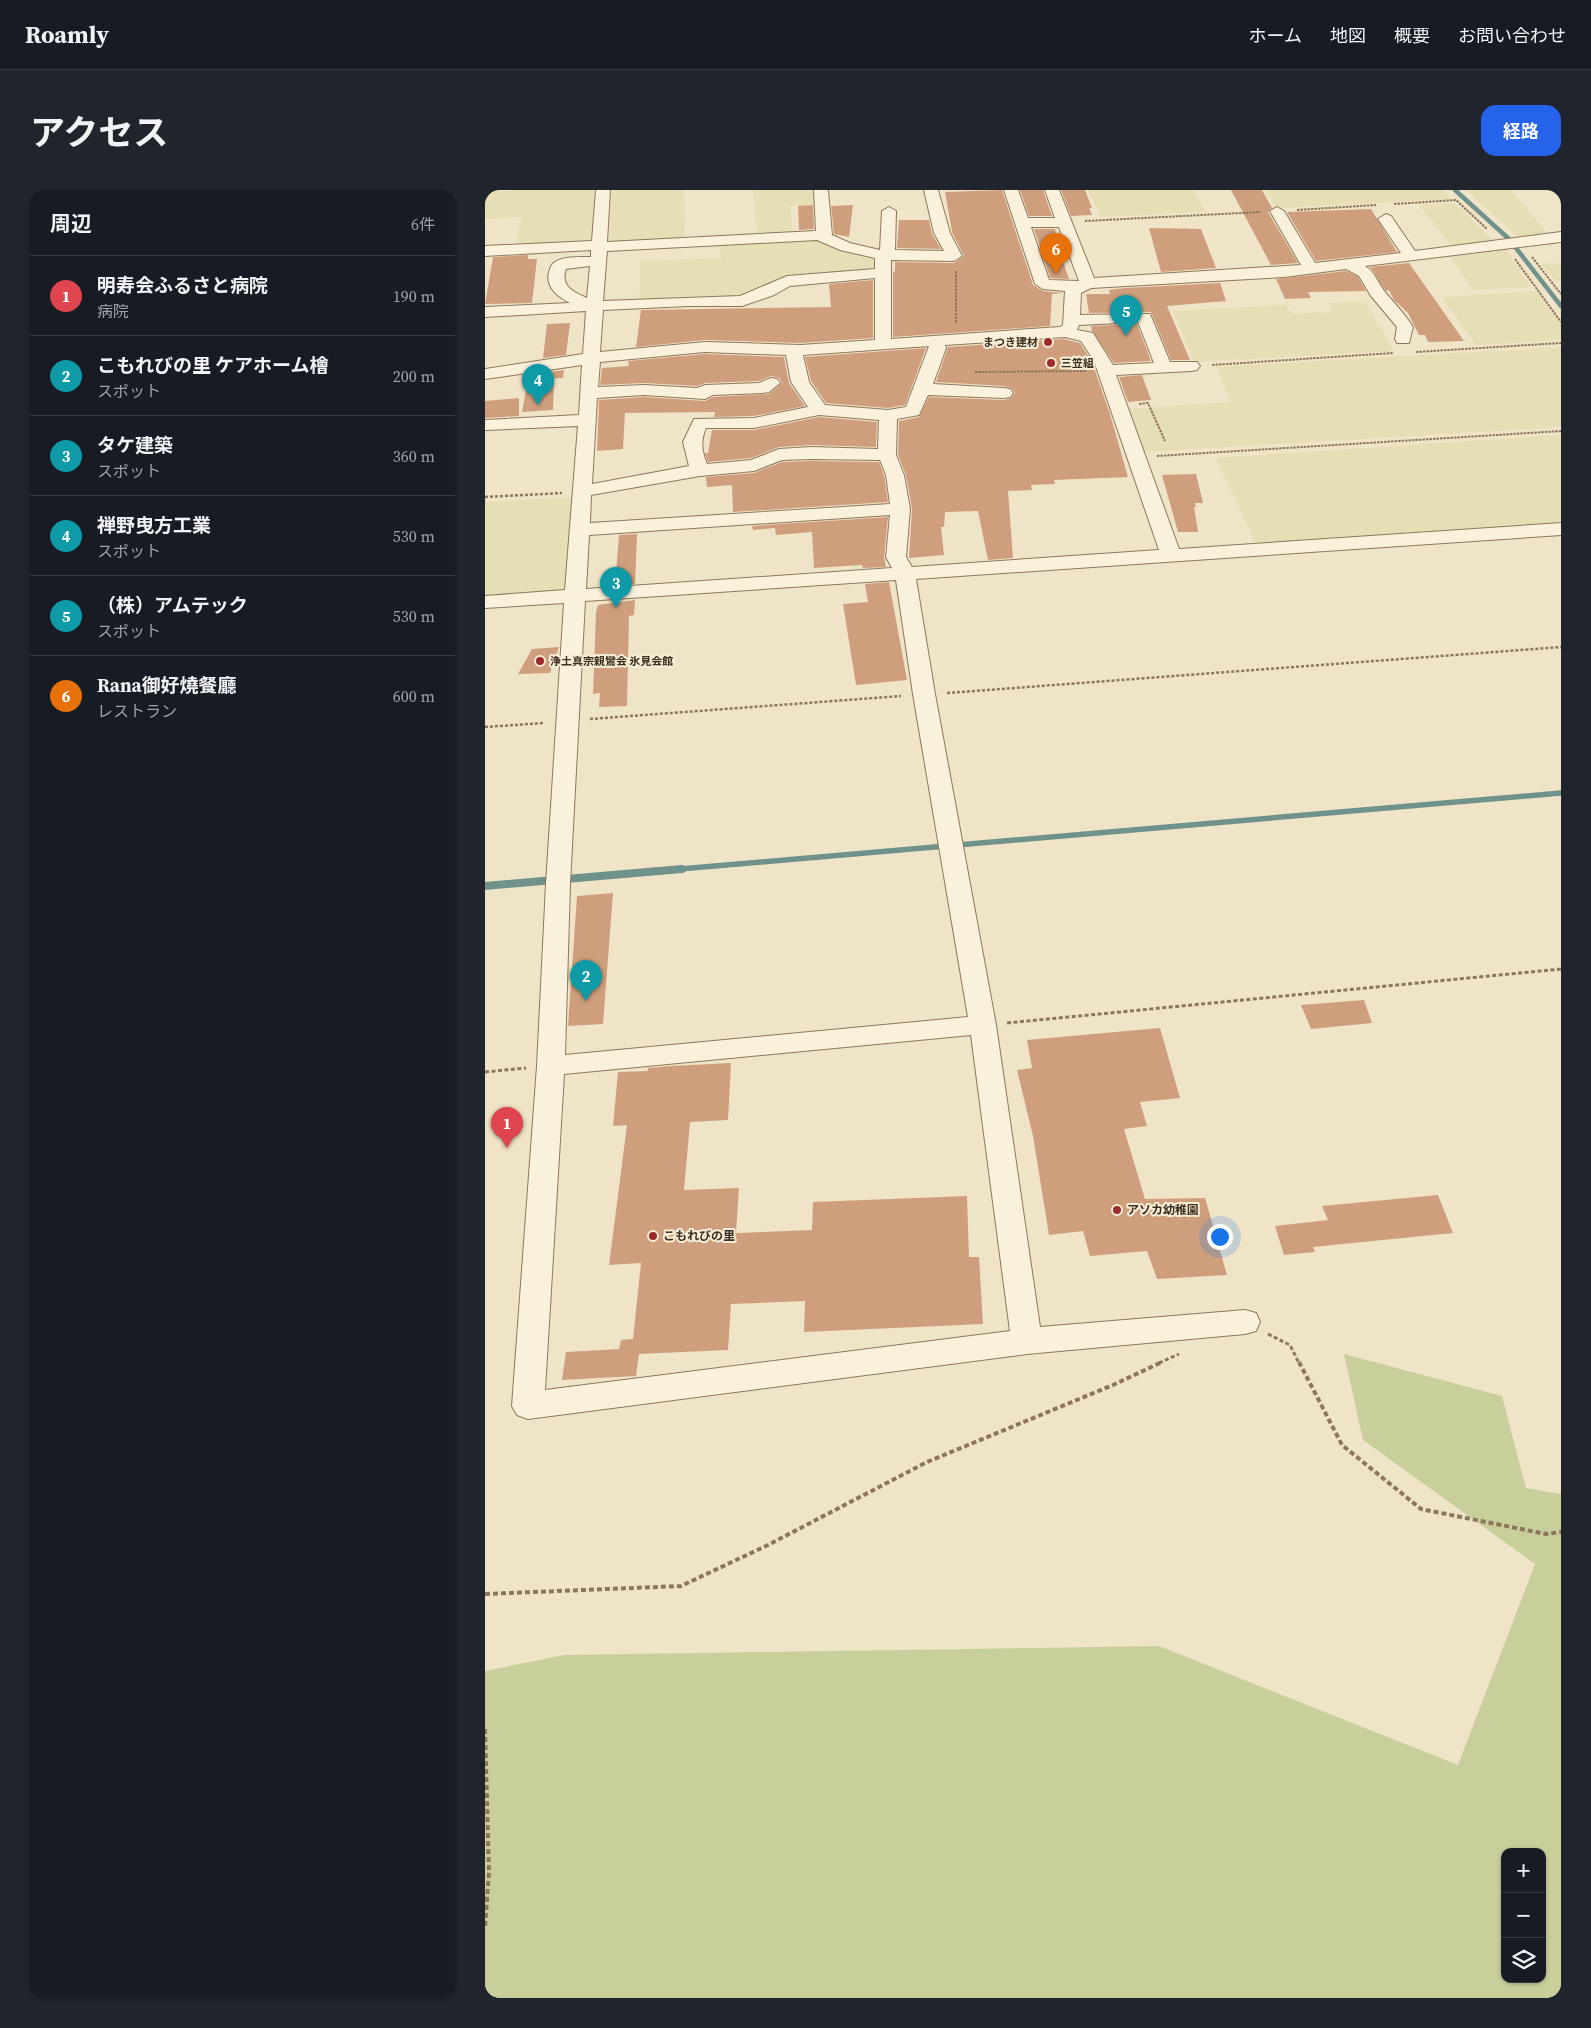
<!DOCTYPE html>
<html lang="ja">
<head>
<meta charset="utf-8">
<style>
  :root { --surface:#171b24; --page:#20242c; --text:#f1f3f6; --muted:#9ea1a6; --line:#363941; --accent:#2563eb }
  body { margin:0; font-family:"Source Serif 4","Noto Sans JP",serif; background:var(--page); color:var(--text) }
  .controls { position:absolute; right:15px; bottom:15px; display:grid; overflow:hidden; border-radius:10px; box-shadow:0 1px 4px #0004 }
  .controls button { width:45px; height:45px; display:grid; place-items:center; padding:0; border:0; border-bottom:1px solid var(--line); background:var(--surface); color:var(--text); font:25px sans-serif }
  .you { position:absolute; left:734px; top:1046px; width:18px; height:18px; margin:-12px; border:4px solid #fff; border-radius:50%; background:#1a73e8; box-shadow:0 0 0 8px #1a73e833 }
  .badge { display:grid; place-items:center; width:32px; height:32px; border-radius:50%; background:var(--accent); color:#fff; font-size:16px; font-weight:700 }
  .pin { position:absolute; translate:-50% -41px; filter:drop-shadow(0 1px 2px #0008) }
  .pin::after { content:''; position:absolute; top:26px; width:18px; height:15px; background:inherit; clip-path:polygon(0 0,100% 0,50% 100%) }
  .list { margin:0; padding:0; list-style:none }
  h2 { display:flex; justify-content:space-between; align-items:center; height:65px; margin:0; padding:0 20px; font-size:21px }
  h2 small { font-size:16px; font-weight:400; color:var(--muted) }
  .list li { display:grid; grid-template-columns:32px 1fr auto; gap:15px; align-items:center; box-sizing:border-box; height:80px; padding:0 20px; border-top:1px solid var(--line) }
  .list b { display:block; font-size:19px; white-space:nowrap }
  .list p { margin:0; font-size:16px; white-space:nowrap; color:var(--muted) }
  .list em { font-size:16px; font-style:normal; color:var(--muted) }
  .icon { flex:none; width:28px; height:28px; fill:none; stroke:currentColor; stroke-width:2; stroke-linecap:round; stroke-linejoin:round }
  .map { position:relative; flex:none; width:1076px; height:1808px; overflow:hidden; border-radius:15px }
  header { display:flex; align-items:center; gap:30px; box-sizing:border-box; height:70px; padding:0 25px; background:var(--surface); border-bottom:1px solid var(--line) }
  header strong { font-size:24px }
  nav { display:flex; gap:28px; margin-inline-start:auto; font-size:18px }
  .intro { display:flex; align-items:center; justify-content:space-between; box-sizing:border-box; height:120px; padding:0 30px }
  h1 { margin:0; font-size:35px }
  .button { padding:12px 22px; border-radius:15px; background:var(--accent); color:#fff; font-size:18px; font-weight:700 }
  main { display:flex; gap:30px; padding:0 30px }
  aside { flex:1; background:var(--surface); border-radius:15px; box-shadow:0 1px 4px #0004 }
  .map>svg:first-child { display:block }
</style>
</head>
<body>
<header>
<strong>Roamly</strong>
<nav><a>ホーム</a><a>地図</a><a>概要</a><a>お問い合わせ</a></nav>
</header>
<div class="intro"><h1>アクセス</h1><a class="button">経路</a></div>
<main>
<aside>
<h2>周辺<small>6件</small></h2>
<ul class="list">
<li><span class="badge" style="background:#e0444e">1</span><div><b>明寿会ふるさと病院</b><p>病院</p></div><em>190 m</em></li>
<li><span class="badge" style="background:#0f9aa8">2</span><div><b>こもれびの里 ケアホーム檜</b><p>スポット</p></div><em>200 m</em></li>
<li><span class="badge" style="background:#0f9aa8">3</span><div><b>タケ建築</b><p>スポット</p></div><em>360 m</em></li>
<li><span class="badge" style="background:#0f9aa8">4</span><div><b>禅野曳方工業</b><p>スポット</p></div><em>530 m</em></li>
<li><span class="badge" style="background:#0f9aa8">5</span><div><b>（株）アムテック</b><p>スポット</p></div><em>530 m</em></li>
<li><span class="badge" style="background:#e8710a">6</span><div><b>Rana御好燒餐廳</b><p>レストラン</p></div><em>600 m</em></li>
</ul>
</aside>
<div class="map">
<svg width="1076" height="1808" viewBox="0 0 1076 1808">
  <rect width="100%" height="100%" fill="#f0e4c8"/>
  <path fill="#e6deb5" d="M33,0H113L107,53L31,57L36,27L0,29V2Z
    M127,0H199L200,49L124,53Z
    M268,0H332V15L305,16L308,44L272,45Z
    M603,0H709L720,22L616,27Z
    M780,0H958L967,9L792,18Z
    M981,0H1026L1064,45L1034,48Z
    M970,13L1008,51L966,56L934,15Z
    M322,47L389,66L393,69L390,81L293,90L260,107L154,111L156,71L236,68L235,52Z
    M1021,60L1046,97L988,100L965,67Z
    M1076,73V92H1071L1056,74Z
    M1051,101L1076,133V150L991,155L956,107Z
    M880,111L909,161L709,172L688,121L801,115L807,124L846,122L843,113Z
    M1076,157V237L658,262L642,219L746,212L731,177Z
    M1076,245V336L772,356L731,268Z
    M88,307L81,401L0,406V312Z"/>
  <path fill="#c9cf9b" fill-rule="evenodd" d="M859,1164L1017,1206L1041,1298L1076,1304V1808H0V1481L79,1465L674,1456L973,1575L1050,1374L878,1250ZM1020,1662H1057V1789H1020Z"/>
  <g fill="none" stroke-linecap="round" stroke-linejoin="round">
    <path stroke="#6f938a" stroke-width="4.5" d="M970,0L1024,49L1076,116"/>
    <path stroke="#6f938a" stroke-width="5.5" d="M183,680L1076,603"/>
    <path stroke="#6f938a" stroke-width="8" d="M0,696L197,679"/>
  </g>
  <path fill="#cf9f7d" d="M517,0L548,95L558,101L578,103L567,104L565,136L408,147V82L410,81V72L469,73L479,66L467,42L460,2Z
    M535,0H558L567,26H544Z
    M576,0H600L607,18H604L607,25L586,26Z
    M746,0H777L787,18L783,22L813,73L786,75Z
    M328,15L329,39L314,40L313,16Z
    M368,15L364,47L349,44L346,16Z
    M886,19L912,62L831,71L802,22Z
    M414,30H444L447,44L456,59L412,58Z
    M664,38L716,39L731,78L676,82Z
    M549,39H570L575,69L577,68L584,89L565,88Z
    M43,65V69H52L47,113L0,114L8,67Z
    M924,73L979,151L943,152L940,145H934L923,123L909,110L904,100L901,101L885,77Z
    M861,81L873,87L881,101L823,102L826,108L800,109L791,89Z
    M388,90V148L315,153L220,150L151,157L156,120L346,117L344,94Z
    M735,93L741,111L682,116L705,170H686L666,122L604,123L601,104H625L624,100L640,98Z
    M85,133L81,165L58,168L62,134Z
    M652,134L666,171L629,173L607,141L606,136Z
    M578,149L595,153L607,172L625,224L643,287L569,290L570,294L546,295L547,300L523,301L528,368L503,370L493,321L460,322L459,337H456L459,365L424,368L427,319L421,285L413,265L414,231L434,227L444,207L519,210L526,208L530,203L526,198L519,196L451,192L463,157Z
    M441,158L420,215L403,218L341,213L326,191L320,167Z
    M220,164L299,167L304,193L320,216L269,226L229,227L230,222L140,223L138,259L112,261L114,210L159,207L220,211L228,207L284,204L297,193L294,188L286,186L274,191L220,193L212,196L159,193L115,195L117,178L144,176L143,171Z
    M79,180L78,188L56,189L57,183Z
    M657,185L666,210L643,212L634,187Z
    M69,192L68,220L37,222L41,200H50L51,193Z
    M34,208V226L0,228V211Z
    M334,227L392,232L391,257L326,255L294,257L266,268L223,272L220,263H223L227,240H269Z
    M326,271L394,272L399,285L403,312L248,322L247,295L222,297L221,287L269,283L297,272Z
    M711,284L718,313H710L711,317H709L713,342H693L677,285Z
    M403,327L399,367L401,377L378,378L377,375L329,378L327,342L291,345L290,338L268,340L267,336Z
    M152,344L150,394L130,395L134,345Z
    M404,392L422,490L371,495L358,414L383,412L380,394Z
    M150,410L149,425L144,426L142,516L114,517L115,503L108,504L111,422L113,415Z
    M74,457L65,483L33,484L47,459Z
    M128,703L118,834L83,836L92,706Z
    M879,810L887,833L826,839L816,815Z
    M675,838L695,908L655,912L662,936L639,939L660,1009L720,1008L742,1085L672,1089L662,1061L605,1066L598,1041L564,1045L548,946L532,880L547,878L542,850Z
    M246,873L243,930L205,932L199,1000L254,998L251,1043L327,1040L328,1012L482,1006L484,1067H494L498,1134L319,1142L320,1111L246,1114L243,1160L154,1164L151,1186L77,1190L81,1162L134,1159L136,1150L148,1149L156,1073L124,1075L142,935L128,936L133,882L163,881V878L186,876Z
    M953,1005L968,1043L828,1057L830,1062L799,1065L790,1036L843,1030L837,1016Z"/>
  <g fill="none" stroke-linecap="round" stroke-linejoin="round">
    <defs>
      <path id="minor" d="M111,0H125L122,52L331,41L329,0H343L347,45L365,53L395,60L397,21L404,17L411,21L410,60L459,61L449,43L439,0H453L465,43L477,66L469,71L406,70V149L575,137L578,135L580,101L558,99L550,94L519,0H533L543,28H570L560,0H574L609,88L816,75L785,21L792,17L799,21L830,73L916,63L893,29L901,24L906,26L930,61L1076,42V52L880,76C890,82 893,93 900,102C910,114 920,124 928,137L924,153H912L910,149L912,137L886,106L874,86L861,79L799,87L606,98L596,103L595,125L665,124L685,172H712L715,176L712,180L706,181L631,185L694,359L1076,333V345L431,389L450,504L511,835L555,1137L760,1120L771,1123L775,1132L771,1141L760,1144L542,1164L43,1229L32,1225L27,1216L52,876L61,694L79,413L0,418V406L80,400L93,236L0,240V230L94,225L97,175L0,189V179L98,164L101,121L0,127V117L85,113C73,107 60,97 64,82C65,79 66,74 70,72C79,66 95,67 106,67V60L0,66V56L107,51ZM546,37H574L594,91L564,90ZM332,50L355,60L390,68V79L302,86L255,106L118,111L122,61ZM105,76L102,108C88,102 75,96 81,79ZM390,88V150L315,155L220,152L115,162L118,120L203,116H257L289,105L305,96ZM653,132L669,173L628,175L608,143L592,140L594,135ZM580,147L596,151L609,171L674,360L427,377L421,367L425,319L419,285L411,265L412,229L434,225L443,205L519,208L525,207L528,203L525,199L519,198L448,194L461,158L460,155ZM444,156L421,217L403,220L340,215L324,192L318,165ZM220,162L301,165L306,192L323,217L269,228L209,229L198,252L204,276L107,294L112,208L159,205L220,209L228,205L278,203L284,202L295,193L292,189L286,188L274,193L220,195L212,198L159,195L113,197L115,172ZM334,225L394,230L393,259L326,257L294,259L266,270L222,274C217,261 215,252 221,238H269ZM326,269L395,270L401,285L405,314L105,333L106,305L215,286L269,281L297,270ZM405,325L401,367L407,378L101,399L104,345ZM411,390L428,504L483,827L80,865L85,694L100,411ZM486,845L525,1141L60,1200L79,884Z"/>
    </defs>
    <use href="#minor" stroke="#8d765c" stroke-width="2"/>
    <path stroke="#8d765c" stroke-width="2" stroke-dasharray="2.5 1" stroke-linecap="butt" d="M909,14L971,10L1002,39
      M812,20L891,15
      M600,31L776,22
      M1047,67L1076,104
      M1030,69L1076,132
      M471,81V133
      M931,162L1076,153
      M727,175L908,163
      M490,182L601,181
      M654,214L663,213L680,251
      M672,266L1076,241"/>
    <path stroke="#8d765c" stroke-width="2.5" stroke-dasharray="3 2" stroke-linecap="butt" d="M0,307L77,303
      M462,503L1076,457
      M105,529L416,506
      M0,537L59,533"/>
    <path stroke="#8d765c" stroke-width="3" stroke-dasharray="4 2.5" stroke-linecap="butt" d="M522,833L1076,779
      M0,882L41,878
      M783,1144L805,1155L814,1173
      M674,1173L694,1164"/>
    <path stroke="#8d765c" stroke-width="4" stroke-dasharray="5 3" stroke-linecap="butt" d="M814,1172L857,1255L936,1319L1061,1344L1076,1342
      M0,1404L196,1396L281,1356L442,1272L628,1195L677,1172
      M0,1539L4,1682L0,1737"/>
    <use href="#minor" fill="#faf1dc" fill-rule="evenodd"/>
  </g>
  <g fill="#9e2a2b" stroke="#f7eed8" stroke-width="2">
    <circle cx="563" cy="152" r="5"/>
    <circle cx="566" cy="173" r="5"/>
    <circle cx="55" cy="471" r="5"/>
    <circle cx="632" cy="1020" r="5"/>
    <circle cx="168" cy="1046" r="5"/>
  </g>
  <g text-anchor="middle" stroke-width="4" stroke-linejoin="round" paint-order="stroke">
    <g font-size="11" font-weight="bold" fill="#3d2e20" stroke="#f7eed8" text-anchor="start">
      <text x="553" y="156" text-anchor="end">まつき建材</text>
      <text x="576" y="177">三笠組</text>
      <text x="65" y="475">浄土真宗親鸞会 氷見会館</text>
    </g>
    <g font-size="12" font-weight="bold" fill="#3d2e20" stroke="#f7eed8" text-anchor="start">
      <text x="642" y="1024">アソカ幼稚園</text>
      <text x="178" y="1050">こもれびの里</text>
    </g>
  </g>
</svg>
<div class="controls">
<button>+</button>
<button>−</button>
<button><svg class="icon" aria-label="layers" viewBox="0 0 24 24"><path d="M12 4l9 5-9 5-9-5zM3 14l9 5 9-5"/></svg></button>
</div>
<div class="you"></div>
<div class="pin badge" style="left:22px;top:958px;background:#e0444e">1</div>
<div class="pin badge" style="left:101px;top:811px;background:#0f9aa8">2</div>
<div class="pin badge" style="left:131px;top:418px;background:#0f9aa8">3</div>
<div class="pin badge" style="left:53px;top:215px;background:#0f9aa8">4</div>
<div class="pin badge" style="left:641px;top:146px;background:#0f9aa8">5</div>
<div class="pin badge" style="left:571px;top:84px;background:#e8710a">6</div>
</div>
</main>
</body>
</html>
